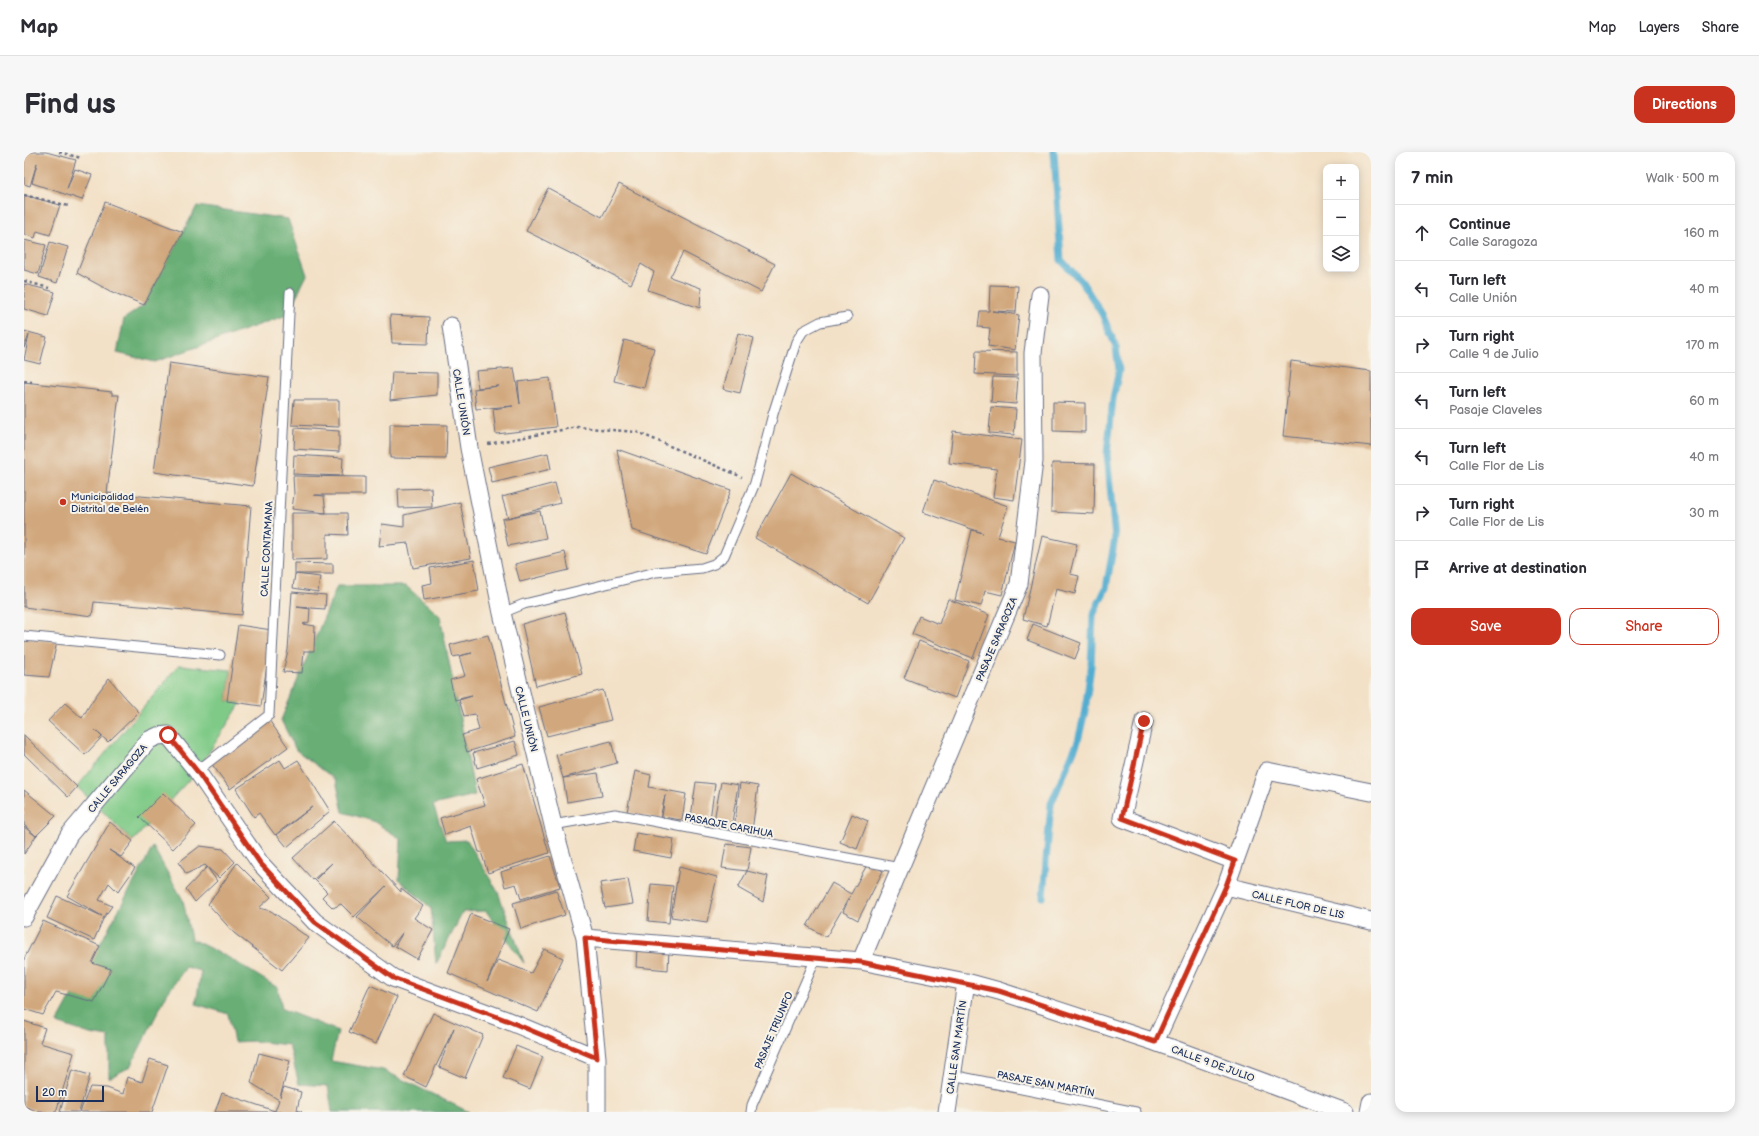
<!DOCTYPE html>
<html lang="en">
<head>
<meta charset="utf-8">
<style>
  :root { --surface:#fff; --page:#f7f7f7; --text:#2b2b33; --muted:#7c7c81; --line:#e1e1e2; --accent:#c8321e }
  body { margin:0; font-family:"Balsamiq Sans",sans-serif; background:var(--page); color:var(--text) }
  .controls { position:absolute; right:12px; top:12px; display:grid; overflow:hidden; border-radius:8px; box-shadow:0 2px 10px #0003 }
  .controls button { width:36px; height:36px; display:grid; place-items:center; padding:0; border:0; border-bottom:1px solid var(--line); background:var(--surface); color:var(--text); font:20px sans-serif }
  .scale { position:absolute; left:12px; bottom:10px; width:68px; box-sizing:border-box; padding-left:4px; border:2px solid #1b2f5e; border-top:0; font-size:11px; line-height:14px; white-space:nowrap; color:#1b2f5e; -webkit-text-stroke:3px #f7f3e8; paint-order:stroke }
  .stop { position:absolute; width:12px; height:12px; margin:-9px; border:3px solid #c8321e; border-radius:50%; background:#fff }
  .stop.end { background:#c8321e; border-color:#fff; box-shadow:0 1px 4px #0008 }
  .list { margin:0; padding:0; list-style:none }
  h2 { display:flex; justify-content:space-between; align-items:center; height:52px; margin:0; padding:0 16px; font-size:17px }
  h2 small { font-size:13px; font-weight:400; color:var(--muted) }
  .list li { display:grid; grid-template-columns:26px 1fr auto; gap:12px; align-items:center; box-sizing:border-box; height:56px; padding:0 16px; border-top:1px solid var(--line) }
  .list b { display:block; font-size:15px; white-space:nowrap }
  .list p { margin:0; font-size:13px; white-space:nowrap; color:var(--muted) }
  .list em { font-size:13px; font-style:normal; color:var(--muted) }
  .actions { display:flex; gap:8px; padding:12px 16px }
  .actions a { flex:1; padding:9px 0; border:1px solid var(--accent); border-radius:12px; text-align:center; font-size:14px; color:var(--accent) }
  .actions .main { background:var(--accent); color:#fff }
  .icon { flex:none; width:22px; height:22px; fill:none; stroke:currentColor; stroke-width:2; stroke-linecap:round; stroke-linejoin:round }
  .map { position:relative; flex:none; width:1347px; height:960px; overflow:hidden; border-radius:12px }
  header { display:flex; align-items:center; gap:24px; box-sizing:border-box; height:56px; padding:0 20px; background:var(--surface); border-bottom:1px solid var(--line) }
  header strong { font-size:19px }
  nav { display:flex; gap:22px; margin-inline-start:auto; font-size:14px }
  .intro { display:flex; align-items:center; justify-content:space-between; box-sizing:border-box; height:96px; padding:0 24px }
  h1 { margin:0; font-size:28px }
  .button { padding:10px 18px; border-radius:12px; background:var(--accent); color:#fff; font-size:14px; font-weight:700 }
  main { display:flex; gap:24px; padding:0 24px }
  aside { flex:1; background:var(--surface); border-radius:12px; box-shadow:0 2px 10px #0003 }
  .map>svg:first-child { display:block }
</style>
</head>
<body>
<header>
<strong>Map</strong>
<nav><a>Map</a><a>Layers</a><a>Share</a></nav>
</header>
<div class="intro"><h1>Find us</h1><a class="button">Directions</a></div>
<main>
<div class="map">
<svg width="1347" height="960" viewBox="0 0 1347 960">
  <rect width="100%" height="100%" fill="#f7f3e8"/>
  <filter id="ink" filterUnits="userSpaceOnUse"><feTurbulence type="fractalNoise" baseFrequency=".025" numOctaves="2"/><feDisplacementMap in="SourceGraphic" scale="8" xChannelSelector="R" yChannelSelector="G"/><feConvolveMatrix kernelMatrix="1 2 1 2 8 2 1 2 1" color-interpolation-filters="sRGB"/></filter>
  <filter id="wash" filterUnits="userSpaceOnUse"><feTurbulence type="fractalNoise" baseFrequency=".012" numOctaves="4" result="noise"/><feDisplacementMap in="SourceGraphic" scale="16" xChannelSelector="R" yChannelSelector="G"/><feGaussianBlur stdDeviation="0.9" result="paint"/><feColorMatrix in="noise" values="0 0 0 0 0 0 0 0 0 0 0 0 0 0 0 0 0 1.4 0 .05"/><feComposite in="paint" operator="in"/></filter>
  <g filter="url(#wash)">
    <rect width="100%" height="100%" fill="#f3e1c7"/>
    <path fill="#7fca87" stroke="#4d7c72" d="M155,513L207,518L203,549L217,551L173,619L109,689L53,635Z"/>
    <path fill="#67ae74" stroke="#416e69" d="M173,54L264,67L283,123L263,163L131,210L93,201L100,167L120,153Z
      M313,434H382L416,464L451,643L409,653L422,689L443,688L474,740L500,811L462,759L439,760L412,812L407,756L375,728L377,687L349,669L319,660L312,628L272,598L257,568Z
      M129,695L159,748L167,787L202,804L254,836L258,857L314,879L307,909L359,918L445,960H308L304,934L275,932L265,893L230,889L210,890L204,862L172,852L177,819L162,815L143,842L106,915L85,926V885L66,882L33,871Z"/>
    <g fill="none" stroke-linecap="round" stroke-linejoin="round">
      <path stroke="#52add0" stroke-width="7" d="M1019,745L1027,652L1054,589L1061,559L1067,514L1069,463L1082,436L1091,386L1083,302L1089,247L1095,218L1092,195L1078,162L1058,130L1037,108L1030,0"/>
    </g>
    <g id="blocks">
      <path fill="#d1a77d" d="M0,0H22L52,8L43,37L51,17L68,23L58,48L8,31L13,11L6,34L0,32Z
        M595,32L751,112L737,140L659,100L646,125L677,136L676,156L624,138L630,120L617,112L607,132L502,79L524,36L578,65Z
        M0,43L36,53L26,83L13,79L11,86L0,82Z
        M81,50L159,80L120,153L86,139L53,121Z
        M0,88L22,93L14,122L0,118Z
        M26,90L44,95L33,131L15,125Z
        M0,132L31,140L24,164L0,157Z
        M966,133L994,134L992,160L968,159L995,163L991,198L964,194L966,176L954,175L956,159H965Z
        M366,163L405,165L404,192L368,191Z
        M0,179L23,185L16,212L0,208L5,183L0,196Z
        M714,181L730,186L716,241L699,237Z
        M600,188L630,196L620,236L590,229Z
        M952,199L993,200V224L951,222Z
        M1267,209L1347,219V294L1259,284Z
        M145,211L245,225L229,334L130,320Z
        M490,216L496,252L494,230L526,226L532,275L472,282L469,257L489,254L452,257L450,237L475,234L454,236L452,219Z
        M368,220L413,221V243L366,248Z
        M969,225L994,226L992,252L967,250Z
        M0,230L88,240V243H95L83,341L227,354L218,463L70,450L68,464L0,455Z
        M270,248H315V275L268,273Z
        M1029,250L1061,251V280L1029,279Z
        M967,255L992,257L990,283L965,281Z
        M366,272L423,273L422,307L366,306Z
        M271,276L315,279V300L270,297Z
        M929,279L998,288L990,348L969,345L973,317L925,311Z
        M593,297L707,338L682,402L608,378Z
        M524,301L527,317L468,331L464,315Z
        M270,303L319,306L318,324L269,322Z
        M1028,311L1071,312L1070,362L1027,360Z
        M767,321L880,386L844,451L731,386Z
        M269,324L341,325V343H290L300,344L302,361H323L324,383L303,382V407L268,408V361H302L268,357L270,342Z
        M910,328L984,354L974,385L991,389L978,443L961,439L957,454L931,448L948,378L959,381L899,360Z
        M531,331L536,351L484,366L478,345Z
        M407,336L408,355L375,356L374,337Z
        M436,350L447,406L389,416L384,391L355,394L358,372L380,375V363Z
        M516,359L522,386L484,394L478,367Z
        M1018,384L1053,392L1046,422L1055,424L1051,442L1032,437L1023,474L999,467Z
        M541,400L545,418L496,430L491,412Z
        M450,408L455,439L400,448L398,433L408,431L406,416Z
        M271,411L309,412V422H271Z
        M271,422L296,425L294,440L269,436Z
        M268,440L302,443L301,457L273,455L286,457L285,470L279,472L291,474L290,499H280L278,521L259,520L264,498Z
        M924,447L965,463L949,506L888,482L895,464L915,472Z
        M541,460L558,522L512,534L498,472Z
        M1009,472L1057,491L1051,507L1003,488Z
        M214,473L248,478L237,554L203,549Z
        M464,483L491,585L443,600L438,583L455,578L451,562L440,564L435,548L448,544L431,548L426,528L441,524L435,504L448,501L429,505L426,493Z
        M0,486L33,490L25,525L0,523Z
        M895,489L945,509L931,546L880,526Z
        M85,526L101,545L115,560L84,590L71,578L78,585L61,603L24,569L41,551L58,566L68,549Z
        M579,538L587,568L523,584L515,555Z
        M245,568L264,595L206,637L187,611Z
        M0,583L53,635L44,645L0,602Z
        M491,589L495,603L453,616L449,601Z
        M587,589L593,611L539,626L532,603Z
        M256,608L261,616L274,608L306,659L263,695L253,683L288,655L251,683L235,661L230,665L212,637Z
        M499,612L525,701L464,721L457,700H455L447,674L421,683L416,666L461,653L452,627Z
        M611,619L627,623L625,635L662,642L658,668L638,665L641,643L636,667L603,660Z
        M574,621L578,644L543,650L539,626Z
        M672,630L691,632L685,674L666,672Z
        M697,630L714,633L707,677L689,674Z
        M716,631L734,634L728,679L710,677Z
        M0,638L32,664L12,684L0,673Z
        M139,641L172,673L149,697L115,665Z
        M828,662L844,669L833,697L816,690Z
        M310,669L377,740V737L399,754L390,766L409,778L393,807L371,794L379,780L368,794L333,765L362,734L330,765L317,752L309,756L298,745L303,740L291,728L308,711L289,728L269,706Z
        M86,670L109,689L97,705L85,698L111,716L94,740L85,731L75,748L88,754L80,765L70,788L23,766L33,744L78,764L43,744Z
        M0,675L12,684L0,702Z
        M612,681L650,687L647,706L609,699Z
        M702,692L727,695L723,719L744,724L739,750L714,736L723,719L698,716Z
        M176,694L199,697L211,710L195,726L181,713L162,722L155,710Z
        M526,704L536,735L497,747L492,732L481,735L477,720Z
        M213,711L247,745L235,756L247,759L285,786L258,818L210,781L184,752Z
        M844,711L859,719L834,768L819,760L826,744L802,785L783,774L808,731L827,742Z
        M183,715L193,729L171,750L162,737Z
        M655,715L693,725L683,770L647,765Z
        M604,727L609,752L581,756L576,731Z
        M627,732L649,734L645,771L624,769Z
        M532,738L541,763L497,777L489,751Z
        M447,762L485,777L463,830L474,808L507,821L520,797L539,806L514,860L424,821Z
        M19,769L76,794L68,811L87,817L70,850L32,840L19,863L0,857V807Z
        M613,795L645,797L644,818L612,815Z
        M346,833L373,845L352,892L325,880Z
        M409,861L459,883L441,926L415,915L430,876L402,935L380,924Z
        M0,869L21,876L16,891L50,901L32,960H16L0,954Z
        M492,894L519,905L506,937L479,926Z
        M235,901L266,909L256,945L260,935L277,940L273,958L278,960H191L198,941L251,959L255,948L227,931Z
        M126,907L144,913L128,960H56L66,935L83,936L99,942L103,925L118,930Z
        M48,918L66,923L55,960H36Z"/>
    </g>
  </g>
  <g filter="url(#ink)">
    <use href="#blocks" fill-opacity="0" stroke="#676d83" stroke-width="1"/>
    <g fill="none" stroke-linecap="round" stroke-linejoin="round">
      <defs>
        <path id="lane" d="M478,461L500,452L632,420L678,416L690,412L700,404L731,331L749,262L772,190L779,179L796,170L823,165
          M0,484L196,503
          M173,619L245,563L266,141
          M529,673L591,662L876,716
          M928,923L1112,960
          M727,960L728,953L792,806"/>
        <path id="street" d="M427,174L445,296L478,461L529,673L561,786L573,906V960
          M1120,569L1098,666L1211,709
          M1202,734L1347,769
          M0,765L45,683L125,588L134,584L144,583L173,619L236,711L291,770L369,826L482,868L573,906
          M561,786L837,809L942,830L975,839L1131,890L1321,960
          M837,809L995,432L1010,309L1009,201L1016,143
          M1131,890L1202,734L1243,619L1347,640
          M923,960L942,830
          M1345,960L1347,950"/>
      </defs>
      <use href="#lane" stroke="#676d83" stroke-width="11"/>
      <use href="#street" stroke="#676d83" stroke-width="19"/>
      <path stroke="#676d83" stroke-width="2.5" stroke-dasharray="3 3" stroke-linecap="butt" d="M35,0L57,6
        M0,43L45,54
        M0,129L25,136
        M0,229L8,230
        M464,292L553,275L613,280L718,325"/>
      <use href="#lane" stroke="#fff" stroke-width="9"/>
      <use href="#street" stroke="#fff" stroke-width="17"/>
    </g>
  </g>
  <g fill="none" stroke-linecap="round" stroke-linejoin="round" filter="url(#ink)">
    <path stroke="#c8321e" stroke-width="5" d="M144,583L173,619L236,711L291,770L369,826L482,868L573,906L561,786L837,810L975,839L1131,890L1202,734L1211,709L1098,666L1120,569"/>
  </g>
  <circle fill="#c8321e" stroke="#f7f3e8" stroke-width="1.5" cx="39" cy="350" r="4"/>
  <g text-anchor="middle" stroke-width="4" stroke-linejoin="round" paint-order="stroke">
    <g font-size="10" fill="#1b2f5e" stroke="#f7f3e8">
      <text transform="translate(438 250) rotate(81)" y="4">CALLE UNIÓN</text>
      <text transform="translate(242 397) rotate(-87)" y="4">CALLE CONTAMANA</text>
      <text transform="translate(972 487) rotate(-67)" y="4">PASAJE SARAGOZA</text>
      <text transform="translate(503 567) rotate(76)" y="4">CALLE UNIÓN</text>
      <text transform="translate(93 626) rotate(-50)" y="4">CALLE SARAGOZA</text>
      <text transform="translate(705 673) rotate(11)" y="4">PASAQJE CARIHUA</text>
      <text transform="translate(1274 752) rotate(13)" y="4">CALLE FLOR DE LIS</text>
      <text transform="translate(749 878) rotate(-67)" y="4">PASAJE TRIUNFO</text>
      <text transform="translate(932 895) rotate(-82)" y="4">CALLE SAN MARTÍN</text>
      <text transform="translate(1189 911) rotate(20)" y="4">CALLE 9 DE JULIO</text>
      <text transform="translate(1022 931) rotate(11)" y="4">PASAJE SAN MARTÍN</text>
    </g>
    <g font-size="10" fill="#1b2f5e" stroke="#f7f3e8" text-anchor="start">
      <text x="47" y="348">Municipalidad<tspan x="47" dy="12">Distrital de Belén</tspan></text>
    </g>
  </g>
</svg>
<div class="controls">
<button>+</button>
<button>−</button>
<button><svg class="icon" aria-label="layers" viewBox="0 0 24 24"><path d="M12 4l9 5-9 5-9-5zM3 14l9 5 9-5"/></svg></button>
</div>
<div class="scale">20 m</div>
<div class="stop" style="left:144px;top:583px"></div>
<div class="stop end" style="left:1120px;top:569px"></div>
</div>
<aside>
<h2>7 min<small>Walk · 500 m</small></h2>
<ul class="list">
<li><svg class="icon" aria-label="ahead" viewBox="0 0 24 24"><path d="M12 20V5M6 11l6-6 6 6"/></svg><div><b>Continue</b><p>Calle Saragoza</p></div><em>160 m</em></li>
<li><svg class="icon" aria-label="left" viewBox="0 0 24 24"><path d="M17 20v-9H6M10 6l-5 5 5 5"/></svg><div><b>Turn left</b><p>Calle Unión</p></div><em>40 m</em></li>
<li><svg class="icon" aria-label="right" viewBox="0 0 24 24"><path d="M7 20v-9h11M14 6l5 5-5 5"/></svg><div><b>Turn right</b><p>Calle 9 de Julio</p></div><em>170 m</em></li>
<li><svg class="icon" aria-label="left" viewBox="0 0 24 24"><path d="M17 20v-9H6M10 6l-5 5 5 5"/></svg><div><b>Turn left</b><p>Pasaje Claveles</p></div><em>60 m</em></li>
<li><svg class="icon" aria-label="left" viewBox="0 0 24 24"><path d="M17 20v-9H6M10 6l-5 5 5 5"/></svg><div><b>Turn left</b><p>Calle Flor de Lis</p></div><em>40 m</em></li>
<li><svg class="icon" aria-label="right" viewBox="0 0 24 24"><path d="M7 20v-9h11M14 6l5 5-5 5"/></svg><div><b>Turn right</b><p>Calle Flor de Lis</p></div><em>30 m</em></li>
<li><svg class="icon" aria-label="arrive" viewBox="0 0 24 24"><path d="M6 21V4h12l-3 4 3 4H6"/></svg><div><b>Arrive at destination</b></div></li>
</ul>
<div class="actions"><a class="main">Save</a><a>Share</a></div>
</aside>
</main>
</body>
</html>
